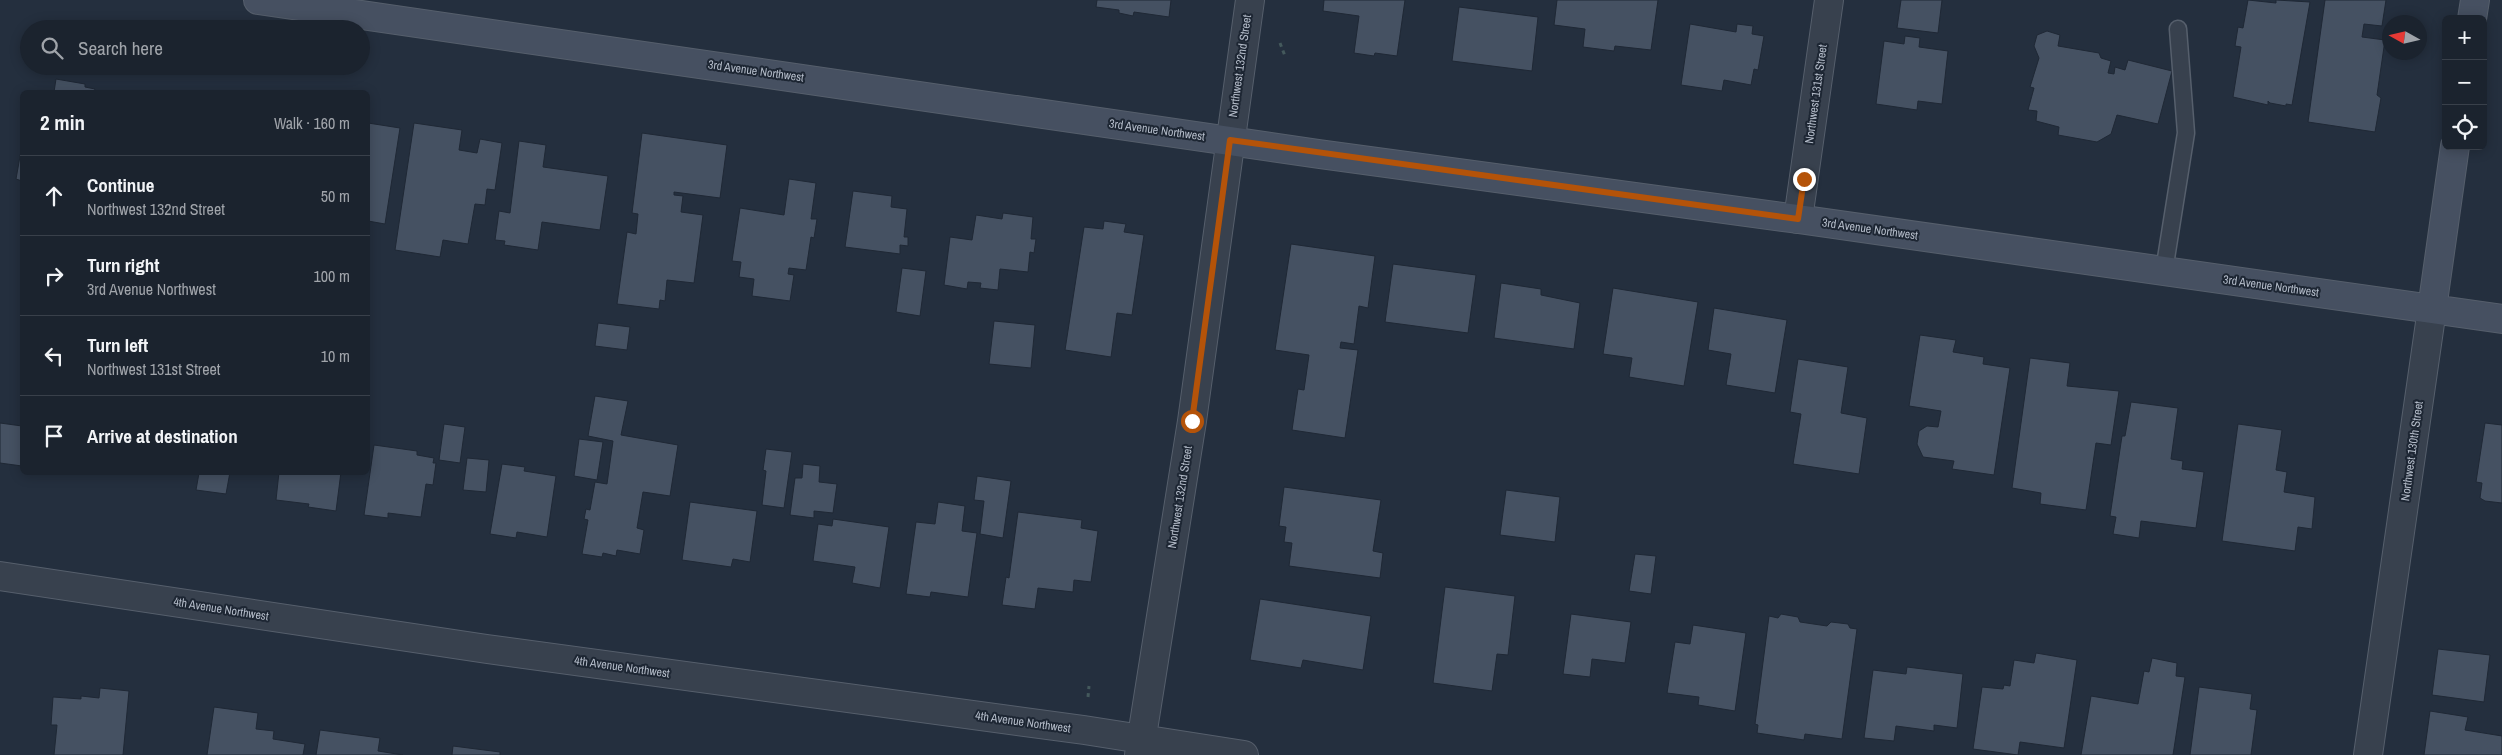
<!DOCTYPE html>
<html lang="en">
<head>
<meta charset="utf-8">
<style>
  :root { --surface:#1b232e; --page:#282f3a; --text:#f1f3f6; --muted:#a0a4aa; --line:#39404a }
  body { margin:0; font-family:"Archivo Narrow",sans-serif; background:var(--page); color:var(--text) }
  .controls { position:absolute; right:15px; top:15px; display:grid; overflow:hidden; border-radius:8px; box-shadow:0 2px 12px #0003 }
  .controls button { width:45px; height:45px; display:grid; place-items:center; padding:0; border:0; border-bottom:1px solid var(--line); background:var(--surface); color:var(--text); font:25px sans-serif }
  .compass { position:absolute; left:2382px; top:15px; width:45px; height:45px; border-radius:50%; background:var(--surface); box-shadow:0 2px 12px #0003; rotate:278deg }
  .stop { position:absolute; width:15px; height:15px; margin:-11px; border:4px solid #b45309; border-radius:50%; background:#fff }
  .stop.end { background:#b45309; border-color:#fff; box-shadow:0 1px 5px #0008 }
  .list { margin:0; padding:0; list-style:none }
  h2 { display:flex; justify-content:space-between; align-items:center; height:65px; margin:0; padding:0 20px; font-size:21px }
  h2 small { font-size:16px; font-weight:400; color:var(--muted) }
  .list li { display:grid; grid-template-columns:32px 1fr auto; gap:15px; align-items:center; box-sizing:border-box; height:80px; padding:0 20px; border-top:1px solid var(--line) }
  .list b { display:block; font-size:19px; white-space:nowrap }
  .list p { margin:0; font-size:16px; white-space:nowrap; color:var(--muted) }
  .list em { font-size:16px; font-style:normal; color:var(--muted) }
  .icon { flex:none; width:28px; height:28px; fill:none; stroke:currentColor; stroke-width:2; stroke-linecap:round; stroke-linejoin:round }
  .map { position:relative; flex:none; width:2502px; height:755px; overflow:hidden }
  .search { position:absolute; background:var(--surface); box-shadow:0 2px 12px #0003; left:20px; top:20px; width:350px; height:55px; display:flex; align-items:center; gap:12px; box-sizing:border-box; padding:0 18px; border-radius:28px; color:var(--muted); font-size:19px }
  .panel { position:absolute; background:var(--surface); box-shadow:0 2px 12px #0003; left:20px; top:90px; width:350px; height:385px; border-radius:8px }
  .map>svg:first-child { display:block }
</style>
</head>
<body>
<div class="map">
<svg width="2502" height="755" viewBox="0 0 2502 755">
  <rect width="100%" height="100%" fill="#242f3e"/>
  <path fill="#455162" stroke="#1f2835" d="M1097,0H1171L1169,17L1134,12L1133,16L1119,13V10L1096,7Z
    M1324,0H1405L1397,56L1375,53L1374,56L1354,53L1359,16L1323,11Z
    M1557,0H1658L1651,50L1615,46L1614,51L1583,47L1585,29L1554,25Z
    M1901,0H1942L1938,33L1897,28Z
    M2248,0L2276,3V0L2310,2L2292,105L2286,104V106L2270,103L2268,101V105L2233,97L2241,47L2235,46L2238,27L2243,28Z
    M2325,0H2386L2382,26L2364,24L2362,37L2385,40L2377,95L2381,98L2375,132L2308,122Z
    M1459,7L1538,17L1532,71L1452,61Z
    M1690,24L1736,32L1737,24L1753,26L1752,34L1764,36L1758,70L1754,69L1751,85L1724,80L1722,91L1681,85Z
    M2047,31L2060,35L2058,46L2099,53L2101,58L2111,61L2108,73L2114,74L2115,67L2125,70L2128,60L2172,71L2158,124L2117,115L2111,134L2097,142L2058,135L2059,127L2036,121L2037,111L2028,110L2034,88L2030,87L2039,58L2034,46L2037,35Z
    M1905,36L1920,38L1919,47L1948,51L1942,104L1918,101L1917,110L1876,104L1884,41L1904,44Z
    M56,79L85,84V87L95,89L94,92H54Z
    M368,123L400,128L385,224L368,221Z
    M414,123L462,130L459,150L477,153L480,139L502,143L495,190L487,189L485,205L475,204L468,244L443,240L440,257L395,250Z
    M642,133L727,145L720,198L674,192V195L683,196L681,212L703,215L694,283L667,280L665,301L660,300L659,309L617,304L627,232L636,234L638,214L632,213Z
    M519,141L546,145L543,167L608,176L600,230L542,222L538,250L504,245L505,241L495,240L499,211L510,213Z
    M22,145V181L16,179Z
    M789,179L816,183L811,219H817L814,238L811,237L806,270L789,268L788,274L794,275L790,301L752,296L754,279L739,277L741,262L732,261L740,208L784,215Z
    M853,191L892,196L891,207L907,209L904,237H908V246L900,245V254L845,247Z
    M1003,213L1033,217L1031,239H1036L1034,253L1030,252L1028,272L1000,269L998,290L980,288L981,283L968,282L967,289L944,285L950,237L972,240L976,215L1002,219Z
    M1104,221L1126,224L1124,232L1144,235L1132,315L1117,313L1111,357L1065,350L1084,227L1103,229Z
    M1291,244L1375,256L1368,308L1359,306L1354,344L1341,342L1340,348L1358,350L1345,438L1292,430L1298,389L1304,390L1309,355L1275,350Z
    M1393,264L1476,275L1468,333L1385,322Z
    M902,268L926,271L920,316L896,312Z
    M1501,283L1541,289V295L1580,303L1574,349L1494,338Z
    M1613,288L1698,302L1684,386L1629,377L1632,358L1603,354Z
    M1714,308L1787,320L1775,393L1726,385L1731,354L1708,350Z
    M994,321L1035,325L1031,368L989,364Z
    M598,323L630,327L627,350L595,346Z
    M1920,335L1956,340L1953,352L1984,357L1983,364L2010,368L1994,475L1952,469L1954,461L1923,457L1917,444L1919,431L1927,426L1938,427L1941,411L1909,406Z
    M2030,358L2070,363L2067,386L2119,391L2111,445L2096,443L2086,510L2040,504L2041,493L2012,488Z
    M1798,359L1848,367L1841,413L1867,418L1859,474L1793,464L1801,414L1790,412Z
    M595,396L628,401L621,435L678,445L670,496L643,492L637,528L644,530L640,554L617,550L616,556L603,553L602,557L582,554L588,520L584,519L586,509L590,510L595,482L607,484L613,441L588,436Z
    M2131,402L2178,408L2171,459L2183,461L2182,469L2204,472L2196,528L2141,521L2139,538L2113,534L2116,517L2110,516L2122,436H2125Z
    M0,423L22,426V466L0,463Z
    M2485,423L2502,425V503L2485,501L2480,498L2482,483L2476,482Z
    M444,424L465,427L460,463L439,460Z
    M2238,424L2282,430L2276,470L2287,472L2284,492L2315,497L2312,529L2298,527L2295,551L2222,541Z
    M579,439L603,442L597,480L574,476Z
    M374,445L417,451V455L434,458L433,463H436L433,485L426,484L421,517L388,513V518L364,515Z
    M766,449L792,452L784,508L762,505L766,471L763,470Z
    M467,458L489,460L486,492L463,490Z
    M502,464L525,467L524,471L556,476L547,537L517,532L516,538L490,534Z
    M803,464L820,466L819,482L837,484L833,513L814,511V518L790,515L795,478H802Z
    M194,472H230L226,494L196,490L199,473Z
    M279,472H341L336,511L308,507L309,504L276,500Z
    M977,476L1011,481L1003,538L980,534L984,501L974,500Z
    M1284,487L1381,500L1373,551L1383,553L1380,578L1289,566L1292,543L1284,542L1286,527L1279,526Z
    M1506,490L1560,497L1555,542L1500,535Z
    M690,502L757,511L750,562L733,559L731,567L682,560Z
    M938,502L965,506L962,531L977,533L968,597L931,592L930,597L906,594L916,522L935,524Z
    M1018,512L1082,520L1081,528L1098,531L1091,582L1074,580L1073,592L1038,588L1035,609L1002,605L1006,577L1009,578Z
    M833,519L889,527L880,588L852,583L855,567L813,561L818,524L832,526Z
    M1635,554L1656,556L1651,594L1629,591Z
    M1445,587L1515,596L1508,655L1497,654L1492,691L1433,683Z
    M1260,599L1371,616L1363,670L1303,660L1301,668L1250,660Z
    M1571,614L1631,622L1625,663L1592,659L1590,677L1563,674Z
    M1781,614L1798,617L1800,622L1827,626L1831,622L1848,624L1850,628L1857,629L1842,739L1805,734L1804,740L1757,733L1758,725L1755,724L1769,616L1778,618Z
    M1693,625L1746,633L1735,711L1698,705L1699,697L1667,693L1675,642L1690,644Z
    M2438,649L2490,655L2484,702L2432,695Z
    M2036,653L2077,660L2064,748L2020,742L2018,755L1973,749L1982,687L2003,689L2004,685L2010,686L2014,660L2034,663Z
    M2152,658L2177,663L2176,676L2185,677L2173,755H2081L2091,696L2138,704L2144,671L2149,672Z
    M1907,667L1963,674L1957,728L1934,725V731L1896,726L1894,741L1864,738L1873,670L1906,674Z
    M2199,687L2252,694L2250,709L2257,710L2251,755H2190Z
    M100,688L129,691L123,755H54L57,725H51L53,697L81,699V696L99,698Z
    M214,707L258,713L256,729L274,731L273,739L305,744L303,755H207Z
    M2430,711L2468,717L2465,730L2502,736V755H2424Z
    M320,730L380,738L378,751L403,755H316Z
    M453,746L500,752V755H452Z"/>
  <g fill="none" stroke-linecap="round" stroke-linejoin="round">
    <defs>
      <path id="lane" d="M2164,271L2186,133L2178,29"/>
      <path id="street" d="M1798,219L1829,0
        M0,576L487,649L1084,730L1244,755
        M1139,755L1192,421L1250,0
        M2368,755L2432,309"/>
      <path id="secondary" d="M258,0L1319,154L1798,219L2502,319
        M2472,19L2475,0
        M2432,309L2455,146"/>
    </defs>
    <use href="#lane" stroke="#565f6c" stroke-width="19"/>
    <use href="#street" stroke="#565f6c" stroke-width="30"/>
    <use href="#secondary" stroke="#565f6c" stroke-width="30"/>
    <path stroke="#44595c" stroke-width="3" stroke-dasharray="4 4" stroke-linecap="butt" d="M1280,43L1285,56
      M1088,697L1089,686"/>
    <use href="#lane" stroke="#38414e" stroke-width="16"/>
    <use href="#street" stroke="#38414e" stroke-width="28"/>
    <use href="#secondary" stroke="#465061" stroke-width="28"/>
  </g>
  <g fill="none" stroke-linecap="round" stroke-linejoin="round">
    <path stroke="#b45309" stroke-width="6" d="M1192,421L1230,140L1798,219L1804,179"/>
  </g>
  <g text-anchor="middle" stroke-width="4" stroke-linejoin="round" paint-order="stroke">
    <g font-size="12" fill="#b4bcc9" stroke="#1d2633">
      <text transform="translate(1240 66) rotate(-82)" y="4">Northwest 132nd Street</text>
      <text transform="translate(756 71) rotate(8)" y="4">3rd Avenue Northwest</text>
      <text transform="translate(1816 94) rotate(-82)" y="4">Northwest 131st Street</text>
      <text transform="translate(1157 130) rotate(8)" y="4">3rd Avenue Northwest</text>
      <text transform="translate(1870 229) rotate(8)" y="4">3rd Avenue Northwest</text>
      <text transform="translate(2271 286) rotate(8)" y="4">3rd Avenue Northwest</text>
      <text transform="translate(2412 451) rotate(-82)" y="4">Northwest 130th Street</text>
      <text transform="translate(1180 497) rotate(-81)" y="4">Northwest 132nd Street</text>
      <text transform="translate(221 609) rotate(9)" y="4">4th Avenue Northwest</text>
      <text transform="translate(622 667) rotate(8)" y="4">4th Avenue Northwest</text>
      <text transform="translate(1023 722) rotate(8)" y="4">4th Avenue Northwest</text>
    </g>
  </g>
</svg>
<div class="controls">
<button>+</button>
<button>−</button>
<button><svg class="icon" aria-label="locate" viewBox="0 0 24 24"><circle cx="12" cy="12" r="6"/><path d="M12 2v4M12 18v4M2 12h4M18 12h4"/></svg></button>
</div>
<svg class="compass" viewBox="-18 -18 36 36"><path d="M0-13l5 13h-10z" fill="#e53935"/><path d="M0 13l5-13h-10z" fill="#a0a4aa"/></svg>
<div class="stop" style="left:1192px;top:421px"></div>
<div class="stop end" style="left:1804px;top:179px"></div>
<div class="search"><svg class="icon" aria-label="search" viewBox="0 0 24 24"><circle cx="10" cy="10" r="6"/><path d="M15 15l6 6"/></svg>Search here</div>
<section class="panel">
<h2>2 min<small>Walk · 160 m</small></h2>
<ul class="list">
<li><svg class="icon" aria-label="ahead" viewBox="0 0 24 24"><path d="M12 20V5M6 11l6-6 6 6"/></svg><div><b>Continue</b><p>Northwest 132nd Street</p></div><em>50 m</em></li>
<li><svg class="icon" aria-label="right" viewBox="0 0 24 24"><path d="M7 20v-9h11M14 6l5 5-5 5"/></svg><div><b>Turn right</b><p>3rd Avenue Northwest</p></div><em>100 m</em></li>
<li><svg class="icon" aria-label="left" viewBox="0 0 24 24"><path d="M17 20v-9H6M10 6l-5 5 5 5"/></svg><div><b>Turn left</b><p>Northwest 131st Street</p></div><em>10 m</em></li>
<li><svg class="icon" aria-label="arrive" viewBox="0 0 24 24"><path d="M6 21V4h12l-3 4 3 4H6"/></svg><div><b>Arrive at destination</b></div></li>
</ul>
</section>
</div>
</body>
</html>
